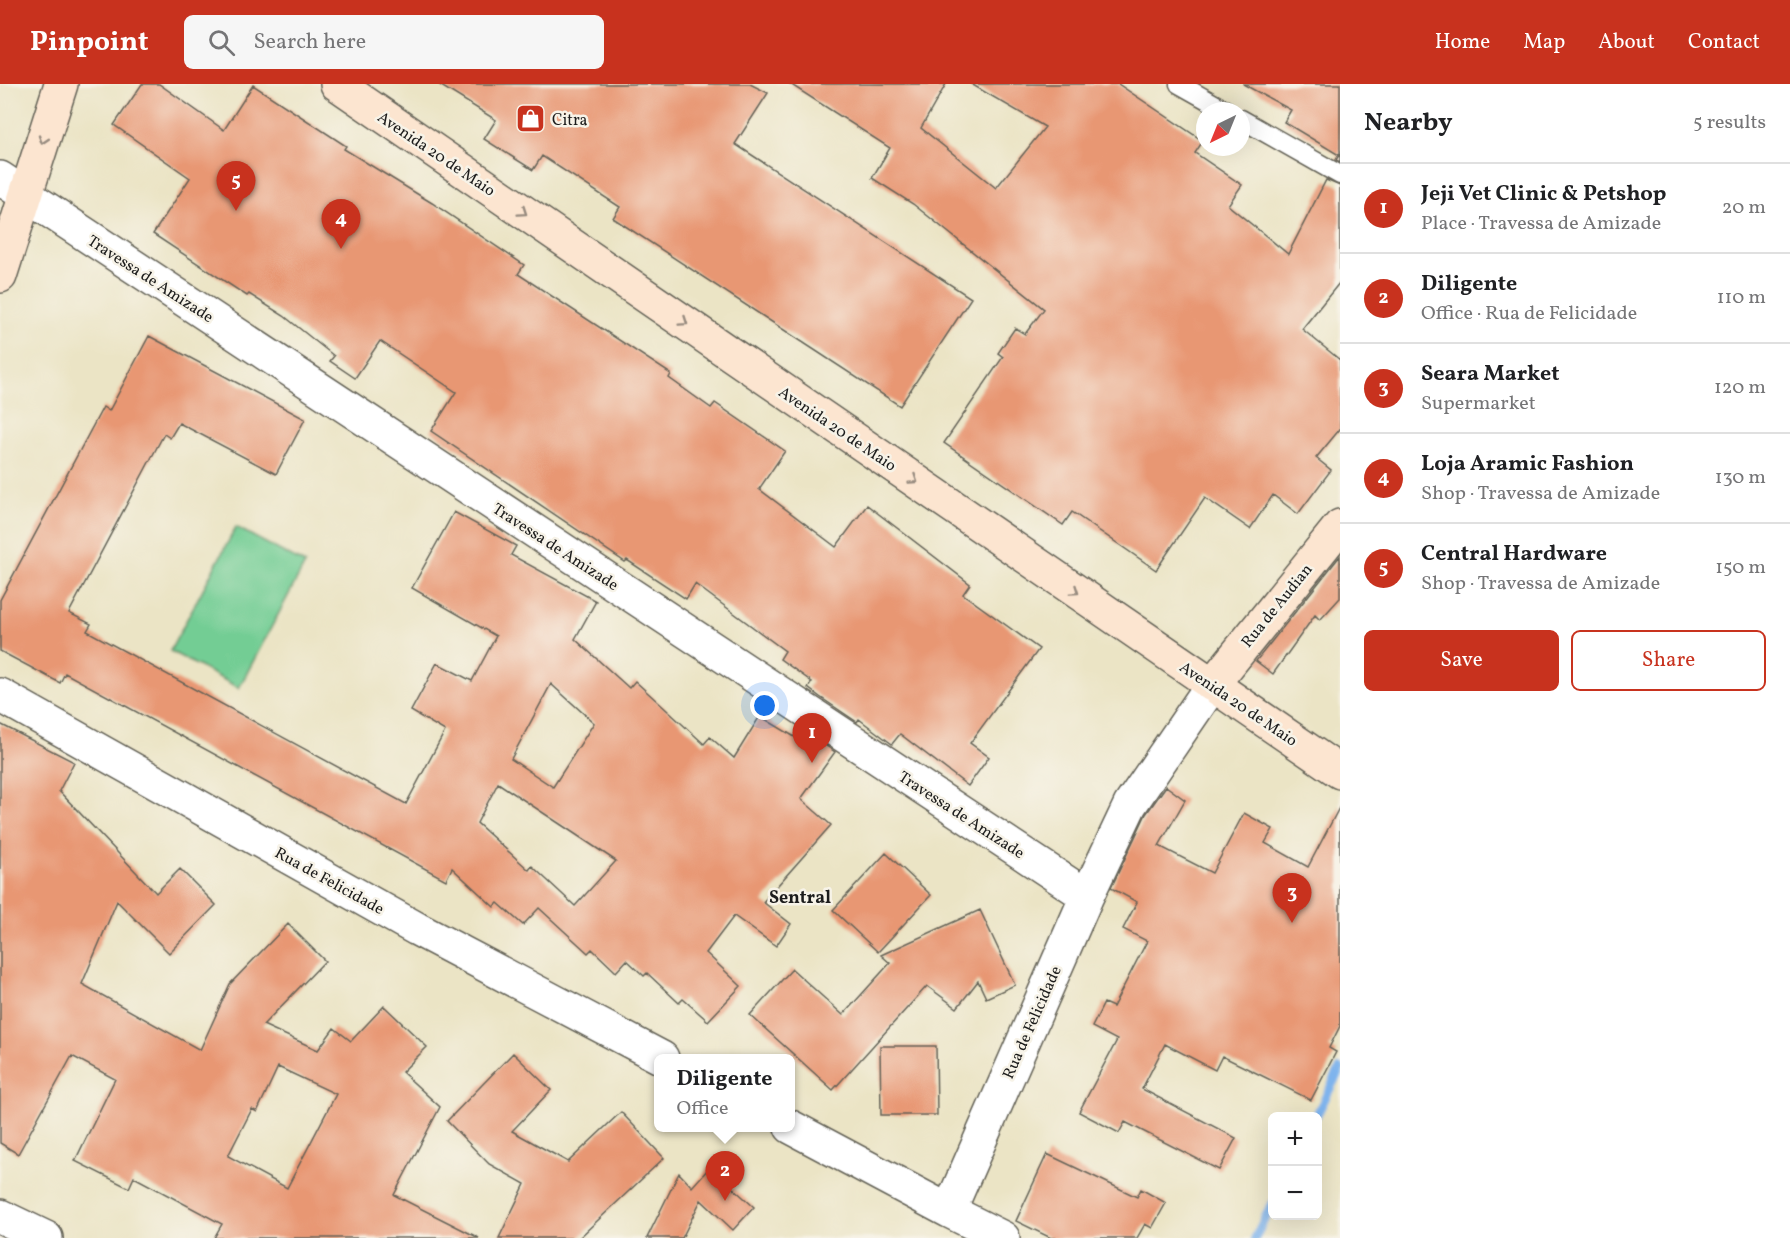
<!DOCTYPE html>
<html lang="en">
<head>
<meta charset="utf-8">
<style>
  :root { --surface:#fff; --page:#f6f6f6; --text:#202124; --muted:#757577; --line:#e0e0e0; --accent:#c8321e }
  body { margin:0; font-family:Vollkorn,serif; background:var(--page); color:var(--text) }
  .controls { position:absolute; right:18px; bottom:18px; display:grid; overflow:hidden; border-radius:9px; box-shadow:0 6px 24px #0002 }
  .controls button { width:54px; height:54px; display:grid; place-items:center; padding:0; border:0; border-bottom:2px solid var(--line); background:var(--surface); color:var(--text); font:30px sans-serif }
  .compass { position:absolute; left:1196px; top:18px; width:54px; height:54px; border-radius:50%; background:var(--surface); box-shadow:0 6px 24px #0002; rotate:223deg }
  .you { position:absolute; left:765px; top:622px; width:21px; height:21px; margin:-15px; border:4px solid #fff; border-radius:50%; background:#1a73e8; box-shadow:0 0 0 9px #1a73e833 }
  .badge { display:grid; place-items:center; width:39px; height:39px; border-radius:50%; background:var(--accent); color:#fff; font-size:20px; font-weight:700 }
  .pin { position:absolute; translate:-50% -50px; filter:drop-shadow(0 2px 3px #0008) }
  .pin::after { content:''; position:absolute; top:32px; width:21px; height:18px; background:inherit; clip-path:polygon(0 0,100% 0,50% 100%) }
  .popup { position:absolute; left:654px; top:970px; width:141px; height:78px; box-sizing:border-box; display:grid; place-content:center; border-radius:9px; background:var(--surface); filter:drop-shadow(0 2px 4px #0005); font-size:20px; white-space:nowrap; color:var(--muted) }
  .popup b { font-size:22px; color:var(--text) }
  .popup::after { content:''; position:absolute; left:50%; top:100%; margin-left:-12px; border:12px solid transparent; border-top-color:var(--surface) }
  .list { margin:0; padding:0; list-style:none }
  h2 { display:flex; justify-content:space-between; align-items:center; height:78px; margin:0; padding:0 24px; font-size:26px }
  h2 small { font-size:20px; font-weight:400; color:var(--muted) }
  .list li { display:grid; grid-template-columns:39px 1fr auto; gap:18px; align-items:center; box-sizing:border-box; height:90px; padding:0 24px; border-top:2px solid var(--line) }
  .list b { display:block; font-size:22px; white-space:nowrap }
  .list p { margin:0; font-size:20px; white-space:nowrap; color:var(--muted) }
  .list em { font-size:20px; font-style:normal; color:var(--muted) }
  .actions { display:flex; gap:12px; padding:18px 24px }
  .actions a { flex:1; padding:14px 0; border:2px solid var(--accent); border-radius:9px; text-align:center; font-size:21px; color:var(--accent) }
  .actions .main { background:var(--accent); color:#fff }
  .icon { flex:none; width:33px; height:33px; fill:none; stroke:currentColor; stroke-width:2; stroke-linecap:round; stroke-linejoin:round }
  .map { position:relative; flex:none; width:1340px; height:1154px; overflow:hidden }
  header { display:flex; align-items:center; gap:36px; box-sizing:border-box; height:84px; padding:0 30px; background:var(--accent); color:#fff }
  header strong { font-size:28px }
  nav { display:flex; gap:33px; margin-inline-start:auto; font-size:21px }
  .search { width:420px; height:54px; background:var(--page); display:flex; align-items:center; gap:15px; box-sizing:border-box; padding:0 21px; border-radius:9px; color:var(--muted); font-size:22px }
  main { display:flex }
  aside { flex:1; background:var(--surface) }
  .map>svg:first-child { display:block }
</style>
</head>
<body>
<header>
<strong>Pinpoint</strong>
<div class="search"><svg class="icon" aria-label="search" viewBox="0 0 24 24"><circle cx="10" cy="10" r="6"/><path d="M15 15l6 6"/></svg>Search here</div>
<nav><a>Home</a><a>Map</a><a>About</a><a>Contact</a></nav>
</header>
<main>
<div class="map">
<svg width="1340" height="1154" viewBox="0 0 1340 1154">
  <rect width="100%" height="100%" fill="#f7f3e8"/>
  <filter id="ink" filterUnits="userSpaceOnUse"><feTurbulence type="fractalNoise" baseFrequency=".0167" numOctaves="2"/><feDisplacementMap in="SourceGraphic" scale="12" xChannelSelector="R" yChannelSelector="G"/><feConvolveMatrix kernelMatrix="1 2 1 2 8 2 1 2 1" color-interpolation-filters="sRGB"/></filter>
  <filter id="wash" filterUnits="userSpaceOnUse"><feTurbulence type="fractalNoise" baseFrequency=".008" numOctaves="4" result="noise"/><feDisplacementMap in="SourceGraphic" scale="24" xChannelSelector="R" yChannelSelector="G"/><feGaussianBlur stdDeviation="1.35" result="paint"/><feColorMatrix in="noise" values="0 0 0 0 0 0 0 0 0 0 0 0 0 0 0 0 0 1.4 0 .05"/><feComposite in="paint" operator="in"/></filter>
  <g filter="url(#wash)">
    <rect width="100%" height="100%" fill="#ebe4c5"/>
    <path fill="#73cd94" stroke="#487458" stroke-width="1.5" d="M236,443L305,480L239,604L170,567Z"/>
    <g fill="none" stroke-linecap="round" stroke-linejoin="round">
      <path stroke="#7fb4ed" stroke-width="9" d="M1316,1032L1340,985
        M1255,1154L1272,1120"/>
    </g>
    <g id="blocks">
      <path fill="#e89773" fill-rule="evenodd" d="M142,0H159L224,46L253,1L346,62L344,65L432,119L524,181L518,190L671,290L669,294L711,324L715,319L785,367L759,405L836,463L867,421L970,500L963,510L1039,565L970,659L989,673L968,702L900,650L892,660L859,635L857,638L820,613L808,604L812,598L780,575L785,567L695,500L686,515L627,476L625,478L431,347L456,308L380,257L355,294L330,277L334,272L284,232L249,210L247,212L153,150L190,94L114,41Z
        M438,0H750L768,9L735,60L971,214L900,322L613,134L620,123L542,72L533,86L484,55L496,36Z
        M790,0H946L921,44L996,104L1045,43L971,0H1118L1203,57L1195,69L1242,101L1228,121L1288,170L1326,96L1340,102V198L1302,245L1340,276V345L1316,374L1331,386L1298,430L1273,411L1250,445L1205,414L1156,486L1072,428L1063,441L944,359L1003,273L998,269L1015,244L1025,250L1044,225L913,120L872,94L890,64Z
        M1243,0H1340V78L1336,76L1339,71L1284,38L1291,26Z
        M149,252L305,335L276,390L179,339L170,354L164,350L69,529L91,540L87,547L406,720L445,647L411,627L437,579L472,597L496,552L412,504L454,428L516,462L511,471L596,517L575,555L629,604L635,597L704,660L710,653L734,674L760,632L808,661L814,654L835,668L801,715L831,741L763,818L791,840L776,862L734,832L706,869L741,902L708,937L683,915L679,919L647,889L644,892L627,876L616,888L592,865L588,869L539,824L523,841L498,819L494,823L452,784L446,796L65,589L60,599L0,567V516L103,323L109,327ZM551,600L594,639L553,703L511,675ZM498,699L616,777L575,822L532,782L529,786L477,739Z
        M1340,472V514L1320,536L1315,531L1273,590L1256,577Z
        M0,640L74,678L59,707L156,809L180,785L216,821L169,869L117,817L82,900L200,966L230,900L288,840L325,877L263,941L318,966L334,944L351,957L384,922L427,963L402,988L440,1023L394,1111L479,1154H214L222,1140L134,1093L129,1104L75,1077L115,995L72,972L18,1070L0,1059ZM278,983L336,1010L287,1104L228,1072L252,1025L257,1028Z
        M1166,702L1185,716L1159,762L1212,789L1244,729L1273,745L1265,759L1308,783L1340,722V942L1329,964L1336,968L1311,1016L1222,972L1215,986L1165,960L1142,1005L1236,1054L1219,1086L1125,1038L1119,1049L1079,1028L1117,956L1092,943L1104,919L1113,923L1147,857L1123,845L1137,818L1111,804L1146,730Z
        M886,769L931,811L878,868L833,826Z
        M980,826L1015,901L986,914L978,897L957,924L927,902L833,1006L750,931L792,885L843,931L890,879L881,871Z
        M880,962H936L937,1031H881Z
        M513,969L551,1006L512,1047L568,1078L621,1028L664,1074L579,1154H499L525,1100L489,1080L447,1037Z
        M1047,1070L1137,1113L1141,1105L1166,1119L1152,1144L1145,1140L1137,1154H1051L1016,1137Z
        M710,1083L754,1123L733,1146L701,1116L682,1154H647L679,1089L692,1103Z"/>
    </g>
  </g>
  <g filter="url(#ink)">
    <use href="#blocks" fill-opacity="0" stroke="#646257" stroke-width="1.5"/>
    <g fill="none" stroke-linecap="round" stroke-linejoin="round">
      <defs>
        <path id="lane" d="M1179,0L1227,27
          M1241,35L1340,91"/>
        <path id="street" d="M0,94L1087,812
          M0,611L417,845L662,974
          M791,1043L949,1127L1087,812L1130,721L1212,601
          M949,1127L1003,1154
          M0,1132L46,1154"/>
        <path id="secondary" d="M337,0L1340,688
          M0,192L61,0
          M1212,601L1340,442"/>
      </defs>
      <use href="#lane" stroke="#646257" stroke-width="21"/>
      <use href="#street" stroke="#646257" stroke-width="36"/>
      <use href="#secondary" stroke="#646257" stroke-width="36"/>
      <use href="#lane" stroke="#fff" stroke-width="18"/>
      <use href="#street" stroke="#fff" stroke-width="33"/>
      <use href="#secondary" stroke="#fce5d0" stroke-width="33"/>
    </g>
    <defs><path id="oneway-chevron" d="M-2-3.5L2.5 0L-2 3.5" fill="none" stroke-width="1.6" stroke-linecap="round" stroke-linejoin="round" transform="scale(1.5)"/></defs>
    <g stroke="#978b7f">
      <use href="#oneway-chevron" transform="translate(43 56) rotate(108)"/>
      <use href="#oneway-chevron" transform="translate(523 128) rotate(34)"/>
      <use href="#oneway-chevron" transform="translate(684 238) rotate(34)"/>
      <use href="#oneway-chevron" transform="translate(914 396) rotate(34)"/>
      <use href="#oneway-chevron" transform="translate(1075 507) rotate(34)"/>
    </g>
  </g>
  <defs>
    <symbol id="shop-square" viewBox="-11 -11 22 22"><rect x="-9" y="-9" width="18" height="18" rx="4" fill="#c8321e" stroke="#f7f3e8"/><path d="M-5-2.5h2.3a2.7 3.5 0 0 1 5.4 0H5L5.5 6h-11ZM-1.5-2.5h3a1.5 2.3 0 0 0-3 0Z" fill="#fff"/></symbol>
  </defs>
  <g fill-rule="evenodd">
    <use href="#shop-square" x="514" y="18" width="33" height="33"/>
  </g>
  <g text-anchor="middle" stroke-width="5" stroke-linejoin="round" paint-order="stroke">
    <g font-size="16" fill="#1c1c1c" stroke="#f7f3e8" text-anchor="start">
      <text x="552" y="41">Citra</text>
    </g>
    <g font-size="16" fill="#1c1c1c" stroke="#f7f3e8">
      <text transform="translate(437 69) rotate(34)" y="6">Avenida 20 de Maio</text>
      <text transform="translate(151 194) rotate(33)" y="6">Travessa de Amizade</text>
      <text transform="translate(838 344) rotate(34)" y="6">Avenida 20 de Maio</text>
      <text transform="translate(556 462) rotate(33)" y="6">Travessa de Amizade</text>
      <text transform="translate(1276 521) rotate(-51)" y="6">Rua de Audian</text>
      <text transform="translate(1239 619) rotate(34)" y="6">Avenida 20 de Maio</text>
      <text transform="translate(962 730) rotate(33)" y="6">Travessa de Amizade</text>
      <text transform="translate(330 796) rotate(29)" y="6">Rua de Felicidade</text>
      <text transform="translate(1031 938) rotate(-66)" y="6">Rua de Felicidade</text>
    </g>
    <g font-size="18" font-weight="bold" fill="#1c1c1c" stroke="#f7f3e8">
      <text x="800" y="819">Sentral</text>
    </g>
  </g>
</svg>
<div class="controls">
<button>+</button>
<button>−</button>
</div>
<svg class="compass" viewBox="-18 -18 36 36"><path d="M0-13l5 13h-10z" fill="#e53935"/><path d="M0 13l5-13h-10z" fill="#757577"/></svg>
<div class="you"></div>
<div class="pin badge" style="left:812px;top:679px">1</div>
<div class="pin badge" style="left:725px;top:1117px">2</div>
<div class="popup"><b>Diligente</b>Office</div>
<div class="pin badge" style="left:1292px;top:839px">3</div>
<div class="pin badge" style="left:341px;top:165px">4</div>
<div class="pin badge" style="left:236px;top:127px">5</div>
</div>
<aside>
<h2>Nearby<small>5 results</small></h2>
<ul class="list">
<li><span class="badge">1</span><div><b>Jeji Vet Clinic &amp; Petshop</b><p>Place · Travessa de Amizade</p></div><em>20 m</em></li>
<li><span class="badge">2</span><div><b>Diligente</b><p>Office · Rua de Felicidade</p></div><em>110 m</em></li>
<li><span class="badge">3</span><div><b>Seara Market</b><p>Supermarket</p></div><em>120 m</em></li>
<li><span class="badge">4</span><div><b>Loja Aramic Fashion</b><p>Shop · Travessa de Amizade</p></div><em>130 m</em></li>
<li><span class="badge">5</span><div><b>Central Hardware</b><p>Shop · Travessa de Amizade</p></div><em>150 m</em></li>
</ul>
<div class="actions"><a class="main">Save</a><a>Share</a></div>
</aside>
</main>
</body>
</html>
